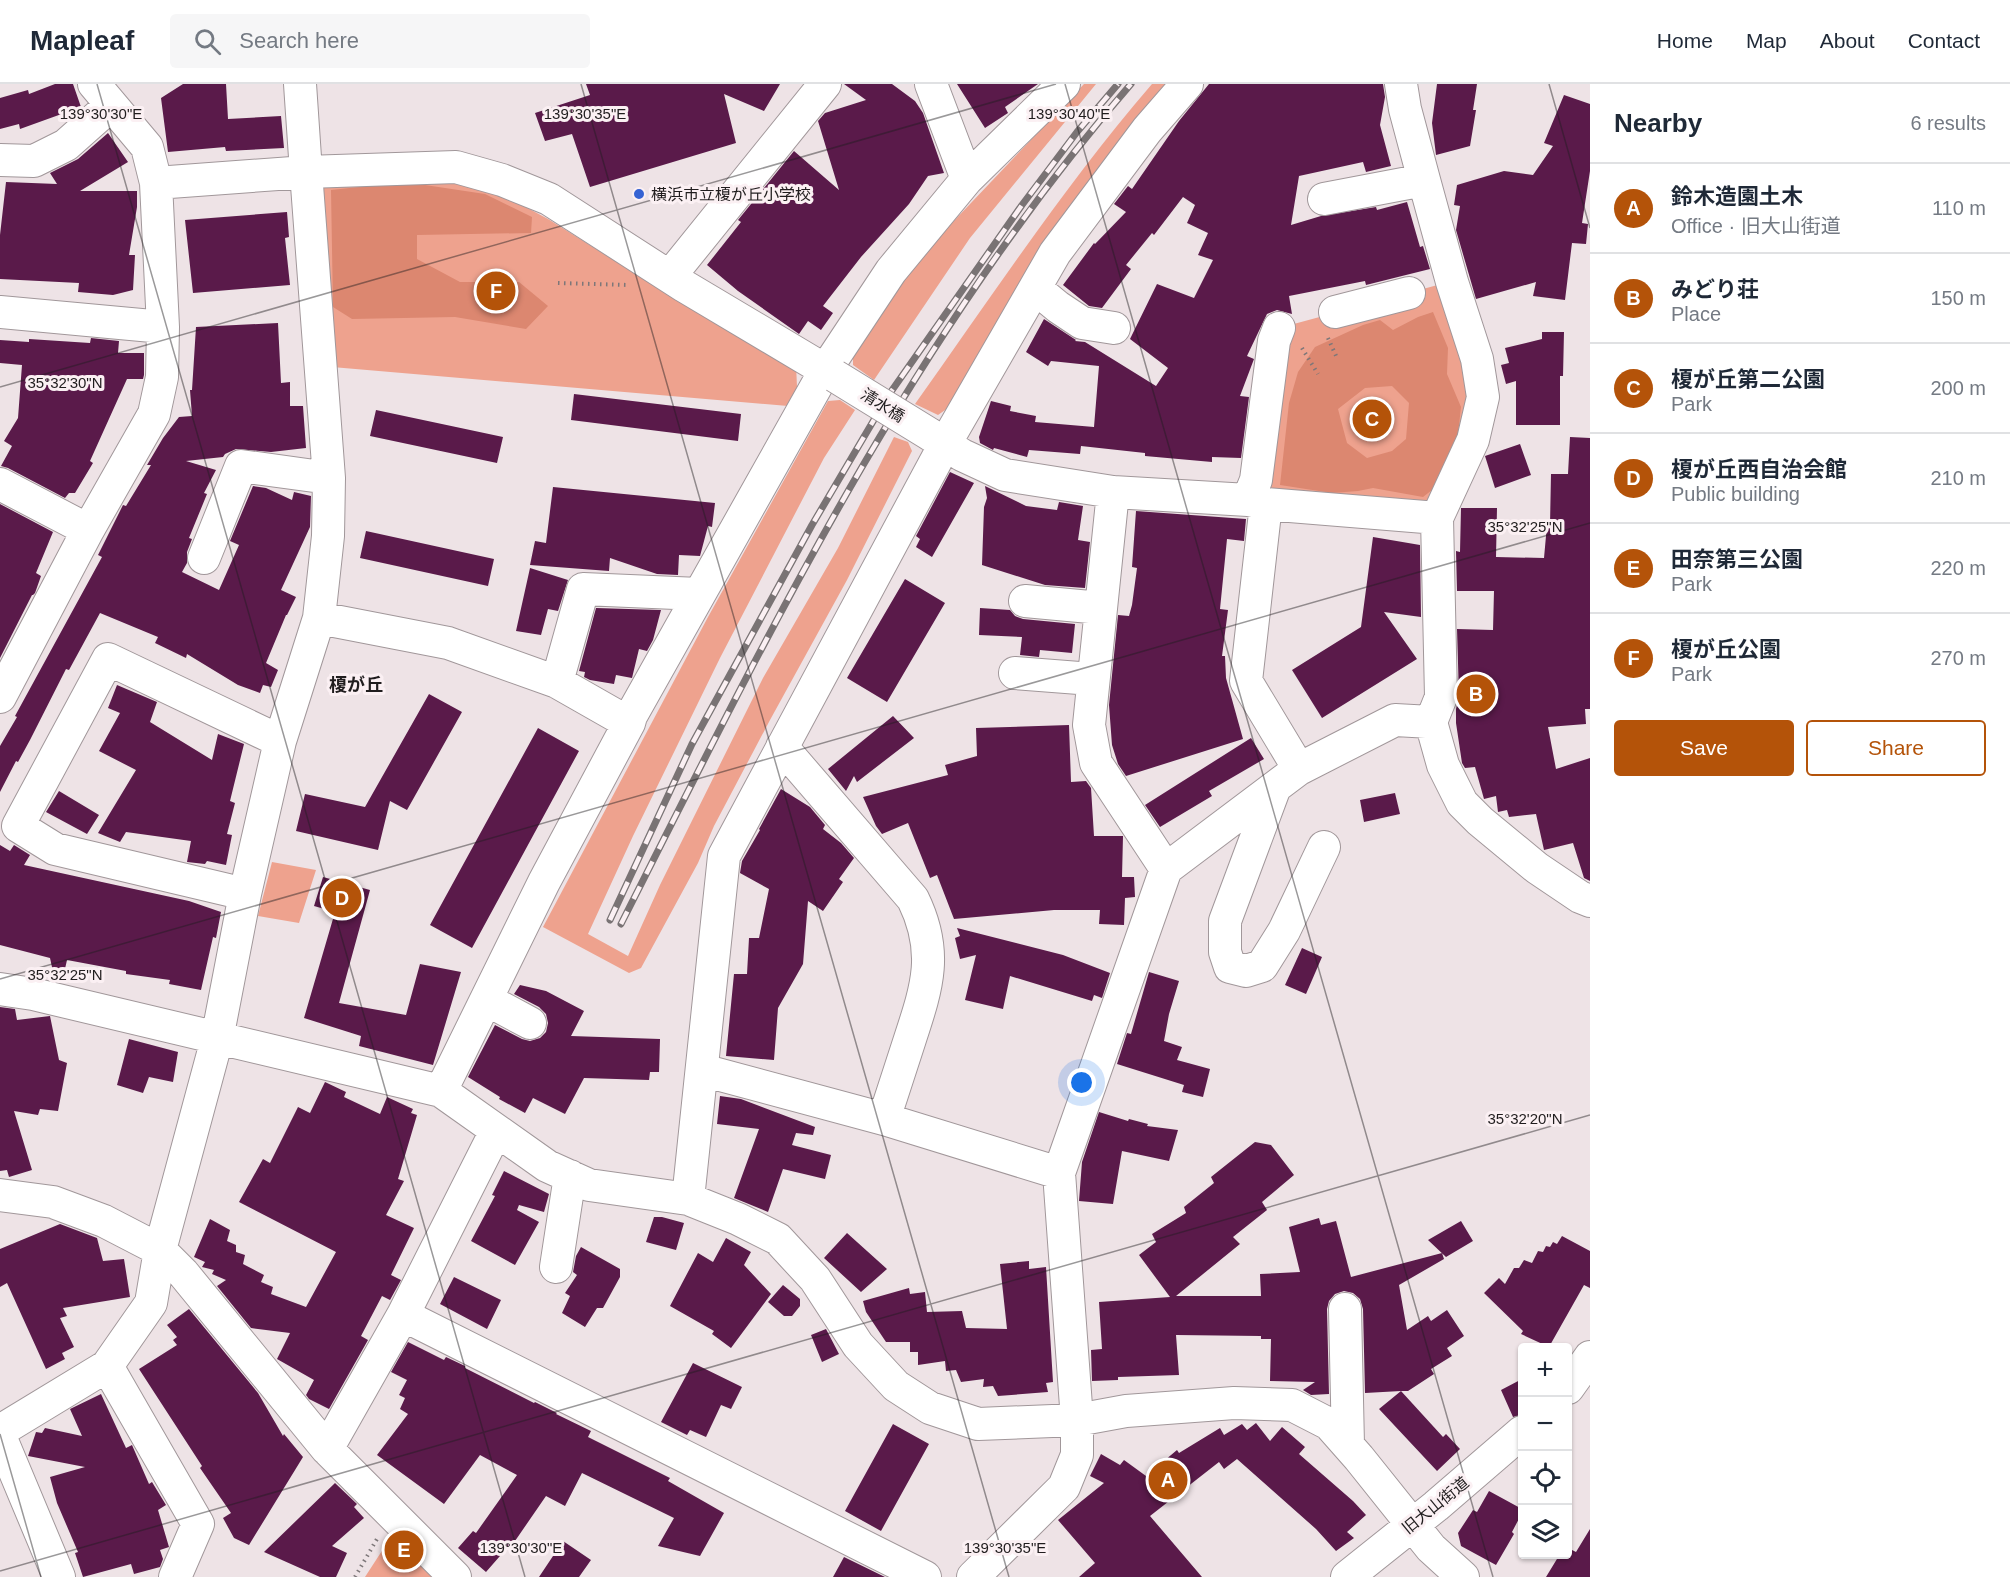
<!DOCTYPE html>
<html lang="en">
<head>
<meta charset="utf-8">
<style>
  :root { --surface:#fff; --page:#f6f6f7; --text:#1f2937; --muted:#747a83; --line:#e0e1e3; --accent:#b45309 }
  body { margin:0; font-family:Helvetica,"Noto Sans JP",sans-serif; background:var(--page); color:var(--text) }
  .controls { position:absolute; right:18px; bottom:18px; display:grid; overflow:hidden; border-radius:6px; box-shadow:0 2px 4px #0004 }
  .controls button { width:54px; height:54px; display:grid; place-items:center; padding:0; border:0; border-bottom:2px solid var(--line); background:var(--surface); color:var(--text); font:30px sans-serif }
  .you { position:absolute; left:1082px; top:999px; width:21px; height:21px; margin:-15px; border:4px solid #fff; border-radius:50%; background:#1a73e8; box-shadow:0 0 0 9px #1a73e833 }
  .badge { display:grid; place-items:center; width:39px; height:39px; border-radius:50%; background:var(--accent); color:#fff; font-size:20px; font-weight:700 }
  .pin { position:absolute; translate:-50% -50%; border:3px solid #fff; box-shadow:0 2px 6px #0006 }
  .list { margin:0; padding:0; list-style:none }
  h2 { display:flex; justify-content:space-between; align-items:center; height:78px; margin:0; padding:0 24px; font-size:26px }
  h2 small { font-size:20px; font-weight:400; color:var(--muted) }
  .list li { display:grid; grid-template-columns:39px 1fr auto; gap:18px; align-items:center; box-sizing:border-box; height:90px; padding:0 24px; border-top:2px solid var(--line) }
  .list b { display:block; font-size:22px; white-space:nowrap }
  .list p { margin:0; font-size:20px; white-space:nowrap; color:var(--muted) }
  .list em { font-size:20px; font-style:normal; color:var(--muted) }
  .actions { display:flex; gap:12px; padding:18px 24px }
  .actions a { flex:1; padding:14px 0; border:2px solid var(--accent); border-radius:6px; text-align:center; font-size:21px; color:var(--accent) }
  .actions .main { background:var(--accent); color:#fff }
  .icon { flex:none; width:33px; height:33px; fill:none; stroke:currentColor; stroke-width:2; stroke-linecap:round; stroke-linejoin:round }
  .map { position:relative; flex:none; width:1590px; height:1493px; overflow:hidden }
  header { display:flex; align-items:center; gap:36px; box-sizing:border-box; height:84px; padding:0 30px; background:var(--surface); border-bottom:2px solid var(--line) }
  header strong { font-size:28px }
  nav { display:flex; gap:33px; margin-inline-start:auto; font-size:21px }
  .search { width:420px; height:54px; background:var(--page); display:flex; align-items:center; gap:15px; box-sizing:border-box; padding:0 21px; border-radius:6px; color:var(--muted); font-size:22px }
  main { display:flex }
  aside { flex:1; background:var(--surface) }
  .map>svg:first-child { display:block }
</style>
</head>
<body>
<header>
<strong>Mapleaf</strong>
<div class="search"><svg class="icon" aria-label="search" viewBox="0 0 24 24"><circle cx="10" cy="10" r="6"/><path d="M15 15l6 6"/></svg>Search here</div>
<nav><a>Home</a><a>Map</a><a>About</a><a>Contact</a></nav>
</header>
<main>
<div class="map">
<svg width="1590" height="1493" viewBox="0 0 1590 1493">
  <rect width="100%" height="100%" fill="#eee3e6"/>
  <path fill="#eea28e" d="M1084,0H1096L970,154L874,296L853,281V262L895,205L951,140Z
    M1152,0H1167L948,324L938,331L915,320C992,212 1065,101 1152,0Z
    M425,94L494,106L548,135L625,183L796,280L797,303L788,322L332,283L321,101Z
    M1445,199L1477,275L1437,434L1266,420L1279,244Z
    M840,316L855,326L824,374L720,574L633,752L588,850L628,872L660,801L763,594L838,464L894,353L908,358L912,367L847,496L770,636L714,742L698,779L641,884L629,889L543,843L708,533L828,317Z
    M272,778L316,786L299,839L258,832Z
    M400,1439L452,1493H365Z"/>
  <path fill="#dc8770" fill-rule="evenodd" d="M405,98L485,110L532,133L531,149L417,151V175L460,198H519L548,222L526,245L455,233L352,235L333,223L331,106Z
    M1433,228L1448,264L1447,290L1461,323L1456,369L1441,399L1423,413L1373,404L1358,407L1332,409L1280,401L1289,319L1298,288L1315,263L1363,241L1380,236L1393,246L1418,233ZM1392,302L1409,319L1406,355L1392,367L1367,374L1347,359L1338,325L1365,304Z"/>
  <path fill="#5a1a4a" d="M55,0H73L81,23L20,45L19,40L0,45V14L28,6L29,10Z
    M183,0H226L228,35L281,32L284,64L226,67L225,63L168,68L161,14Z
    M586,0H780L764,27L724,10L736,59L590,103L572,50L545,57L535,29L590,11Z
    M844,0H892L915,17L923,29L944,89L928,92L909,120L861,173L823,222L833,229L821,246L808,237L799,250L738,207L707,181L741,138L738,136L794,67L839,106L818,37L825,29L866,16Z
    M957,0H1038L1005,23L1008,29L985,44Z
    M1209,0H1383L1385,13L1380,41L1391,82L1366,88L1363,78L1299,92L1291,141L1321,132L1376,123L1377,126L1407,118L1420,163L1423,162L1430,185L1366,201L1365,197L1289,212L1292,230L1277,226L1267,230L1247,272L1254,275L1240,312L1249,313L1241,374L1212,373V378L1145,372V369L1081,362L1080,370L1029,366L1027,373L994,364L993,366L980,359L979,353L991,317L1011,322L1010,327L1036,332L1035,338L1094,343L1099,282L1051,277L1048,282L1026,268L1044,235L1076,256L1075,257L1085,258L1156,302L1168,284L1130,255L1157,200L1194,214L1213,176L1198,171L1208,149L1187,139L1195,121L1183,113L1154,151L1152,149L1126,181L1131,185L1102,224L1089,222L1063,201L1094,159L1095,160L1126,128L1114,120L1128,102L1132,105L1179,37Z
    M1437,0H1477L1473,26H1476L1470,62L1436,71L1432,39Z
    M1564,11L1590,20V87L1582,139L1588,140L1586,160L1572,159L1565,216L1533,212L1536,198L1476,215L1456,146L1460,122L1454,121L1457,101L1504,87L1533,91L1553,62L1544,59Z
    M108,49L128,78L80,107H137V123L129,171H135L133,206L113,211L78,208L79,199L0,195V151L6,98L57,100L50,89L78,75Z
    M287,128L289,153L285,154L290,201L193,209L185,136Z
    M278,239L281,299L290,298V322H303L306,364L271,368L236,365L225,370L223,373L186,377L216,386L204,409L207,410L189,454L192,455L187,468V479L182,488L219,506L239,461L230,457L253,402L266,404L292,416L294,408L311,412L310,443L281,506L296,513L287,531H286L266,579L278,586L271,603L263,601L260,609L238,601L187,570L186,574L155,559L158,553L100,529L69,586L66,585L30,656L18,678L16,677L0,708V662L17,633L15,632L102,473L98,471L123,421L126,422L151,381H147L163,354L179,333L192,332L190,306H192L196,243Z
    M1542,248H1564L1563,292H1560V341H1516V297L1506,300L1501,281L1509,279L1505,264L1542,255Z
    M91,254L119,257L118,269H144V291L143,295H127L90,377L93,379L75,409H69L65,414L8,384L1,382L12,362L4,357L18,334L22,281L0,279V256L29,258V255L90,259Z
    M574,310L741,330L738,357L571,336Z
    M376,326L503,353L497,379L370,352Z
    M1570,353L1590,354V625H1585L1586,640L1548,643L1556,685L1590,674V797L1584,794L1573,759L1544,766L1536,730L1509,733L1507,726L1498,728L1496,712L1484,715L1475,683L1465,684L1462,679L1456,639V625L1459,613L1457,545L1493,546L1494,507H1457L1456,467L1460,468L1461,424H1497L1496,473L1544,474L1547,441H1550L1551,390H1568Z
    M1520,360L1531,391L1495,404L1485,372Z
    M950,388L974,399L932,473L916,463L920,455L916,452Z
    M985,402L1026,422L1057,426L1059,418L1083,422L1078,456L1090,458L1085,504L1045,501L982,481L984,423L987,414Z
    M553,403L715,419L712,443L708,442L700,472L679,471L678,491L657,490L610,474L609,487L530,481L535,457L546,459Z
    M0,420L53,448L36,489L41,492L35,509L33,511H32L0,574Z
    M1136,427L1246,435L1244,457L1227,455L1220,525L1228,526L1222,572H1225L1226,594L1243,655L1126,692L1118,680L1112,661L1109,621L1118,531L1129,532L1132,521L1137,484L1132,483Z
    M366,447L494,475L488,502L360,474Z
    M1373,453L1420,461L1421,533L1384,528L1417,575L1322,634L1292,586L1361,543Z
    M530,484L568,496L558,527L548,525L541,551L516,547Z
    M905,495L945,519L887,618L847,594Z
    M596,524L661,526L653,556L647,567L639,565L632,594L616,591L614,600L590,596L584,593L585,588L579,587Z
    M980,524L1010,526L1015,532L1023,535L1075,540L1072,569L1040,566L1039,573L1020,571L1022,553L979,551Z
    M117,601L157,618L150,638L212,676L218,650L244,660L230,717L235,719L227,750L232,751L226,781L207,777L205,780L187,778L191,757L126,748L120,758L98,749L136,686L99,667L120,629L108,624Z
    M429,610L462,628L407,726L390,717L378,766L296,747L305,710L365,723Z
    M893,632L914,654L857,698L854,692L846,707L828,685Z
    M1069,641L1071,698L1086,697L1091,704L1094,752H1123L1122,793H1134L1135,813L1125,814L1124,841L1099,840L1100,826H1054L954,835L937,791L930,794L908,739L882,750L876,742L863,713L948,691L945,681L977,672L976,644Z
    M538,644L579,667L472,864L430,841Z
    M1251,654L1264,675L1209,707L1212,712L1160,743L1145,721Z
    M781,705L810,723L825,741L823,745L841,759L854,774L839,795L843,798L823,827L808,817L803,880L778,924L774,976L726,972L734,890H747L749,854H759L769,805L740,789L742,777L760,746L759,745Z
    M59,707L99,731L87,750L46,728Z
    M1395,709L1400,730L1364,738L1360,716Z
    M0,761L10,767L14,761L30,771L24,781L189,817L221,828L216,854L213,853L201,906L169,900L170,896L126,890V887L67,876L62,898L55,897L50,874L0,861Z
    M323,793L370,806L339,919L406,931L420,880L461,888L433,981L359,962L361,952L304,934L335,828L314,822Z
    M957,844L1063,871L1110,889L1102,914L1094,911L1092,917L1010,892L1003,925L965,916L976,871L960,875L955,854L960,852Z
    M1302,864L1322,873L1306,910L1285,901Z
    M1149,888L1179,897L1169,930L1164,957L1182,963L1177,976L1210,985L1203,1013L1182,1008L1184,1001L1117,980L1127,949L1131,950Z
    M520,901L546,907L584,927L571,952L660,955L659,988H650L649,996L584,994L565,1030L533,1014L525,1029L499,1015L500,1013L468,993L495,941L522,955L530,957L540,954L546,948L548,939L546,930L539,923L514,910Z
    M0,923L15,925L17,936L50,932L59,976L67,979L58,1027L40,1025L38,1031L14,1027L32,1086L9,1093L7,1086L0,1087Z
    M129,955L178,968L173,998L149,993L143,1009L117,1001Z
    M325,998L346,1008L344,1013L380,1030L387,1013L413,1025L411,1029L417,1031L398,1095L404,1097L386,1131L414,1144L391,1191L401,1196L390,1216L382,1212L361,1252L368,1256L329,1325L309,1315L306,1311L314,1296L277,1275L290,1249L251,1244L217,1202L226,1196L212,1190L214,1186L202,1183L205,1178L194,1173L210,1135L230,1146L227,1157L236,1161V1168L245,1171L243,1180L264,1191L261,1198L273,1203L271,1210L306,1223L336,1168L239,1118L263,1075L270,1079L298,1023L310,1029Z
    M720,1012L741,1015L815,1043L813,1051L796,1049L792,1061L831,1071L825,1095L783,1085L768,1128L734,1114L759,1045L717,1040Z
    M1099,1028L1128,1037L1129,1035L1148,1040L1147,1042L1178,1046L1169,1077L1122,1067L1113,1120L1079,1117L1082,1078Z
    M1255,1058L1271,1061L1294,1091L1262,1118L1267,1126L1233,1153L1240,1160L1176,1212H1261L1260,1190L1300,1188L1289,1143L1319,1134L1321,1141L1336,1137L1351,1193L1442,1169L1444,1175L1399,1201L1407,1246L1428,1232L1431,1237L1447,1226L1464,1252L1447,1264L1452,1272L1431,1285L1434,1290L1408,1307H1401L1443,1353L1446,1350L1460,1365L1437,1387L1379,1325L1401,1307L1365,1309L1363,1225L1360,1215L1353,1209L1344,1207L1335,1210L1329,1217L1327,1225L1329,1310L1311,1311L1303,1306L1315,1298L1270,1297L1271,1255H1261V1252L1176,1251L1179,1291L1118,1293V1296L1092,1297L1091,1266L1102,1265L1099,1218L1170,1213L1139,1171L1156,1158L1152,1150L1186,1129L1184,1123L1214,1099L1211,1093Z
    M504,1087L549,1110L544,1128L519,1121L517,1126L539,1138L515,1181L471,1157L495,1112L492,1111Z
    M654,1133H662L684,1139L676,1166L646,1158Z
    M1461,1137L1473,1157L1446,1173L1428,1156Z
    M60,1140L97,1154L103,1177L124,1175L130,1213L63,1224L67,1232L60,1234L74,1263L62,1269L65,1275L46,1285L7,1199L0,1203V1165Z
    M847,1149L887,1185L861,1208L824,1174Z
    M1562,1152L1590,1167V1204L1584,1201L1549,1263L1521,1250L1523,1247L1484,1209L1499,1194L1505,1200L1514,1184H1519L1524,1176L1532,1179L1538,1167L1543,1168L1546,1162L1550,1163L1553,1158L1557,1160Z
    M726,1154L751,1168L744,1181L771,1210L731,1264L712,1250L714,1247L670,1222L698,1169L713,1178Z
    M581,1163L620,1185V1193L603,1224H597L585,1243L562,1229L570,1212L565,1209L577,1191L573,1188L576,1172Z
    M1029,1177V1185L1046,1183L1053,1298L1046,1299L1048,1308L998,1312L993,1302L983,1303L984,1295L961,1298L956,1286L946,1287L945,1277L918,1281V1268H910V1258H886L866,1228L863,1217L909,1204L910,1210L925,1208L927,1228L962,1227L966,1244L1007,1245L1000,1180Z
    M454,1193L501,1216L487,1245L440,1220Z
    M783,1201L800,1215V1222L792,1232H784L768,1218Z
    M189,1225L258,1309L283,1352L284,1350L303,1373L249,1461L234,1454L223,1434L231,1429L200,1384L202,1382L139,1285L177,1261L173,1256L177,1253L167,1241Z
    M826,1245L839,1270L822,1278L811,1251Z
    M408,1258L444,1276L446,1273L465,1282V1284L534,1319L535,1318L557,1329L556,1330L591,1347L588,1353L670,1394L668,1397L724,1429L700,1472L658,1462L674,1434L582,1389L565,1422L546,1412L515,1457L514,1456L486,1488L458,1464L473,1447L476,1449L517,1391L480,1371L444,1420L377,1371L408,1330L400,1325L405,1314L399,1311L407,1296L391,1288Z
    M693,1279L742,1303L731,1325L721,1321L706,1353L690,1346L687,1351L661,1338Z
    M1522,1295V1331L1513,1333L1501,1306Z
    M101,1310L126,1364L132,1361L149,1400L152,1398L166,1421L158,1426L169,1463L160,1466L163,1475L160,1483L134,1490L131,1480L83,1493L75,1469L78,1468L57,1419L50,1393L85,1383L28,1372L36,1348L42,1349L45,1344L82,1352L70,1325Z
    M1256,1339L1270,1357L1282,1343L1305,1363L1299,1370L1353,1417L1366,1431L1347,1448L1354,1454L1336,1467L1316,1445L1237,1375L1224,1385L1219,1378L1150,1432L1202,1493H1079L1095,1479L1058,1436L1104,1399L1090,1392L1101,1370L1120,1381L1124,1376L1146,1392L1177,1366L1179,1369L1220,1344L1224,1351L1242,1340L1247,1346Z
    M893,1340L929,1360L881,1447L845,1427Z
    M335,1399L357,1420L354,1423L364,1434L332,1462L347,1469L336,1493H320L264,1468Z
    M1489,1407L1522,1425V1429L1512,1448L1514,1450L1496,1481L1461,1462L1458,1449L1473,1426L1477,1428Z
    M1590,1445V1493H1546L1560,1470H1568V1464L1576,1468Z
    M563,1457L591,1476L579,1493H539Z
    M844,1473L885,1493H833Z"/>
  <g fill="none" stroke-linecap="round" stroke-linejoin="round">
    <defs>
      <path id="minor" d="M931,0L967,95
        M1401,0L1405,25L1424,96L1452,198L1477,275L1483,313L1473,356L1437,434L1441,613L1431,638L1443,681L1462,719L1480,737L1537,784L1580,813L1590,817
        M0,76L34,77L66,61L111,21
        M156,99L306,88L300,0
        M1324,115L1424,96
        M670,192L825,0
        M1035,204L1058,223L1082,239L1114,244
        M0,228L163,243
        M1335,228L1409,209
        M931,351L945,360L1055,169L1147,46L1187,0
        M0,400L88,446
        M1113,408L1089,641L1096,679L1166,785
        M1248,416L1256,396L1274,257L1279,244
        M1266,420L1246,597L1299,685
        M204,474L241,382L329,394
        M1025,517L1101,524
        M319,534L448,559L557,598L629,639
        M1015,589L1092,595
        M557,598L583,505L699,510
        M0,613L88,446L154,330L162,293L163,243L156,99L147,63L94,0
        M1275,703L1225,837V868L1230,883L1246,887L1262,882L1284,847L1324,763
        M245,810L55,765L18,742L108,575L280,657
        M0,905L33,910L441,1007L547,1082L589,1101L688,1115L738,1135L778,1155L815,1195L858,1261L896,1302L930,1324L978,1340L1077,1336L1126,1327L1234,1319L1292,1321L1329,1340L1359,1374L1431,1464L1463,1493
        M487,916L530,939
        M702,986L884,1035C893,1008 901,982 910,955C927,903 939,868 913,815L782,663
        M441,1007L544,798L629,639L631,632L826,285L891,187L967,95L1064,0
        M884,1035L1059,1089L1077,1336V1371L1064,1403L973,1493
        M1059,1089L1166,785L1299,685L1395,636L1431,638
        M0,1111L53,1118L104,1137L160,1166L183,1189L327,1365L455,1493
        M688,1115L724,772L945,360L962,371L1005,391L1113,408L1248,416L1266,420L1437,434
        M556,1183L570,1092
        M1345,1225L1348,1361
        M403,1231L925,1493
        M107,1282L198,1440L175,1493
        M1568,1304L1590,1273
        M0,1347L107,1282L151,1219L160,1166L217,955L245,810L280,657L319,534L328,452L329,394L306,88L456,83L502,96L549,115L684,202L835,292
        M0,1352L59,1493
        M327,1365L403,1231L496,1047
        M1347,1493L1436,1422L1522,1348"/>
    </defs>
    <use href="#minor" stroke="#a1979a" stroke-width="34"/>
    <path stroke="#7d7779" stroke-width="4" stroke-dasharray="1.5 4.5" stroke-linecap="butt" d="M558,199L629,201
      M1328,254L1337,274
      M1302,264L1318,290
      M355,1493L377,1455"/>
    <use href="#minor" stroke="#fff" stroke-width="32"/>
    <defs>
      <path id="rail" d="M610,836L692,660L812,441L888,312L1022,121L1077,48L1118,0
        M621,840C769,547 914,249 1131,0"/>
    </defs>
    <use href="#rail" stroke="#797374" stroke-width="7"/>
    <use href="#rail" stroke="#fbf0f3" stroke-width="4.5" stroke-dasharray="14" stroke-linecap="butt"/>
    <defs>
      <path id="minor-bridge" d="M835,292L931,351"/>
    </defs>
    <use href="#minor-bridge" stroke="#a1979a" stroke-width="34" stroke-linecap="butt"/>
    <use href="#minor-bridge" stroke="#fff" stroke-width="32"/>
  </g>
  <path fill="none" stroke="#201d1e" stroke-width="1.5" stroke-opacity="0.45" d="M97,0L525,1493M581,0L1009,1493M1065,0L1493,1493M1549,0L1590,144M0,303L1056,0M0,895L1590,439M0,1350L41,1493M0,1487L1590,1031"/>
  <circle fill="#3663d3" stroke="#fbf0f3" stroke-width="2" cx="639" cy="110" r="6"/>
  <g text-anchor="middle" stroke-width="6" stroke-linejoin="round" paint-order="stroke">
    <g font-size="16" fill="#201d1e" stroke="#fbf0f3" text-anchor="start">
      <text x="651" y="116">横浜市立榎が丘小学校</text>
    </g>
    <g font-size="16" fill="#201d1e" stroke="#fbf0f3">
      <text transform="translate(883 321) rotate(32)" y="6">清水橋</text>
      <text transform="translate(1435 1421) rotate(-39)" y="6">旧大山街道</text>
    </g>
    <g font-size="18" font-weight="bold" fill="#201d1e" stroke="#fbf0f3">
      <text x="356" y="607">榎が丘</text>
    </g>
  </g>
  <g font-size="15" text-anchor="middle" fill="#201d1e" stroke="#fbf0f3" stroke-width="6" stroke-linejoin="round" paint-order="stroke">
    <text x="101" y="35">139°30'30"E</text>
    <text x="585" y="35">139°30'35"E</text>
    <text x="1069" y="35">139°30'40"E</text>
    <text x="65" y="304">35°32'30"N</text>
    <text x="1525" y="448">35°32'25"N</text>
    <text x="65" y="896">35°32'25"N</text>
    <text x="1525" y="1040">35°32'20"N</text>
    <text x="521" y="1469">139°30'30"E</text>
    <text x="1005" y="1469">139°30'35"E</text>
  </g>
</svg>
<div class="controls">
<button>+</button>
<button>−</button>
<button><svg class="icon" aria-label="locate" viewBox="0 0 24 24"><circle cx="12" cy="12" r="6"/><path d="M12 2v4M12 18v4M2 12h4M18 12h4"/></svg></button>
<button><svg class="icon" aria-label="layers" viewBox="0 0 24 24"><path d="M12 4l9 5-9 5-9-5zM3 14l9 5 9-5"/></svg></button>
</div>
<div class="you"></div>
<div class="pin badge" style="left:1168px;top:1396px">A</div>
<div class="pin badge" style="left:1476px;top:610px">B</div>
<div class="pin badge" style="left:1372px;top:335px">C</div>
<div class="pin badge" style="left:342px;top:814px">D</div>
<div class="pin badge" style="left:404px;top:1466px">E</div>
<div class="pin badge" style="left:496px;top:207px">F</div>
</div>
<aside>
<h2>Nearby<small>6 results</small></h2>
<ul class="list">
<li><span class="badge">A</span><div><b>鈴木造園土木</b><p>Office · 旧大山街道</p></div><em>110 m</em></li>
<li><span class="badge">B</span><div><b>みどり荘</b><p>Place</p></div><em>150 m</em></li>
<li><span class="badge">C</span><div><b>榎が丘第二公園</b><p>Park</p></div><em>200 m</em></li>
<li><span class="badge">D</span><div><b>榎が丘西自治会館</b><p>Public building</p></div><em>210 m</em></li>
<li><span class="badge">E</span><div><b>田奈第三公園</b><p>Park</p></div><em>220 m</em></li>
<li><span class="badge">F</span><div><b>榎が丘公園</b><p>Park</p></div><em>270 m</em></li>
</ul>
<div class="actions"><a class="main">Save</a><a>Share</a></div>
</aside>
</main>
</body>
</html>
